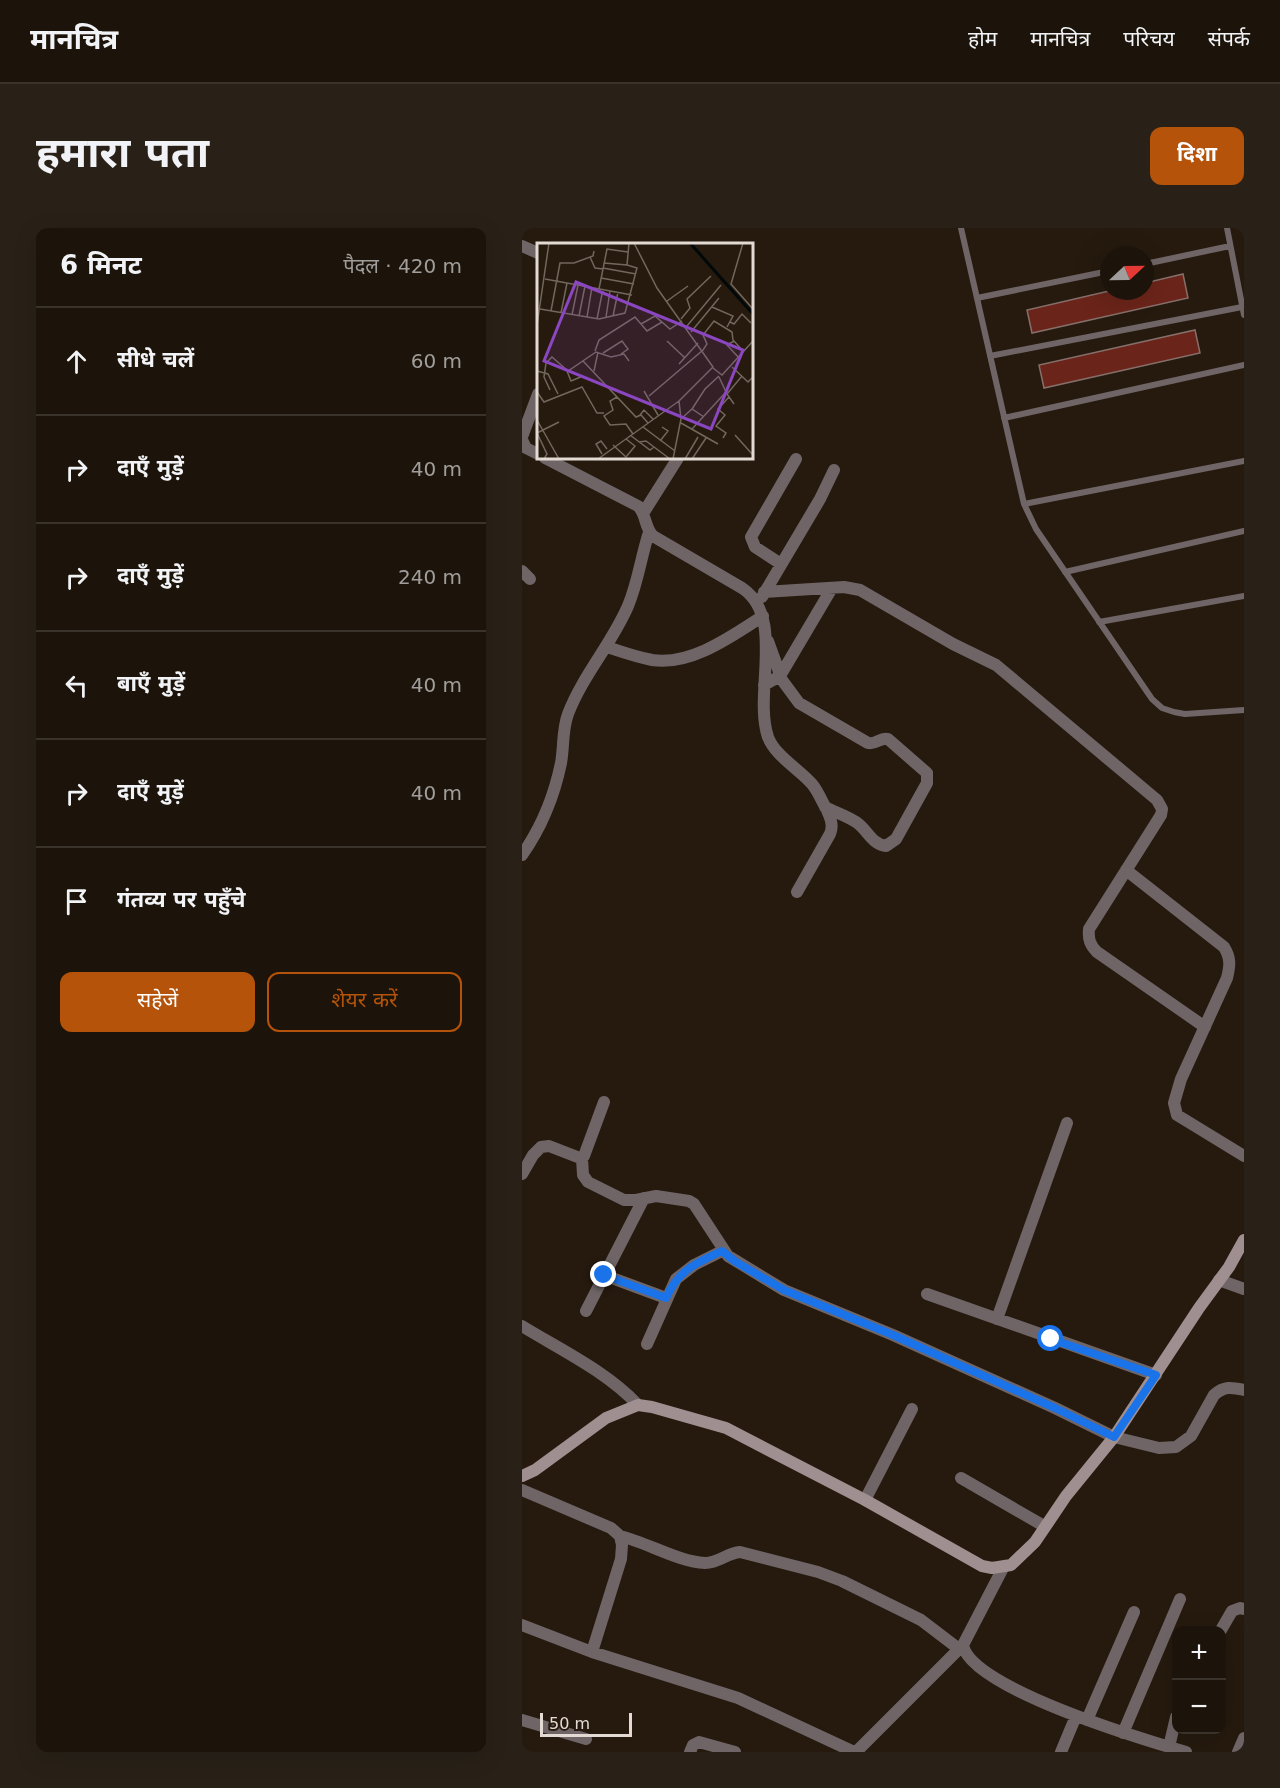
<!DOCTYPE html>
<html lang="hi">
<head>
<meta charset="utf-8">
<style>
  :root { --surface:#1c140a; --page:#292118; --text:#f1f3f6; --muted:#a09e9c; --line:#3a332b; --accent:#b45309 }
  body { margin:0; font-family:"DejaVu Sans","Noto Sans Devanagari",sans-serif; background:var(--page); color:var(--text) }
  .controls { position:absolute; right:18px; bottom:18px; display:grid; overflow:hidden; border-radius:12px; box-shadow:0 6px 24px #0002 }
  .controls button { width:54px; height:54px; display:grid; place-items:center; padding:0; border:0; border-bottom:2px solid var(--line); background:var(--surface); color:var(--text); font:30px sans-serif }
  .compass { position:absolute; left:578px; top:18px; width:54px; height:54px; border-radius:50%; background:var(--surface); box-shadow:0 6px 24px #0002; rotate:68deg }
  .scale { position:absolute; left:18px; bottom:15px; width:92px; box-sizing:border-box; padding-left:6px; border:3px solid #e3dbd3; border-top:0; font-size:16px; line-height:21px; white-space:nowrap; color:#e3dbd3; -webkit-text-stroke:4px #261a0e; paint-order:stroke }
  .stop { position:absolute; width:18px; height:18px; margin:-14px; border:4px solid #1a73e8; border-radius:50%; background:#fff }
  .stop.end { background:#1a73e8; border-color:#fff; box-shadow:0 2px 6px #0008 }
  .list { margin:0; padding:0; list-style:none }
  h2 { display:flex; justify-content:space-between; align-items:center; height:78px; margin:0; padding:0 24px; font-size:26px }
  h2 small { font-size:20px; font-weight:400; color:var(--muted) }
  .list li { display:grid; grid-template-columns:39px 1fr auto; gap:18px; align-items:center; box-sizing:border-box; height:108px; padding:0 24px; border-top:2px solid var(--line) }
  .list b { display:block; font-size:22px; white-space:nowrap }
  .list em { font-size:20px; font-style:normal; color:var(--muted) }
  .actions { display:flex; gap:12px; padding:18px 24px }
  .actions a { flex:1; padding:14px 0; border:2px solid var(--accent); border-radius:12px; text-align:center; font-size:21px; color:var(--accent) }
  .actions .main { background:var(--accent); color:#fff }
  .icon { flex:none; width:33px; height:33px; fill:none; stroke:currentColor; stroke-width:2; stroke-linecap:round; stroke-linejoin:round }
  .map { position:relative; flex:none; width:722px; height:1524px; overflow:hidden; border-radius:12px }
  header { display:flex; align-items:center; gap:36px; box-sizing:border-box; height:84px; padding:0 30px; background:var(--surface); border-bottom:2px solid var(--line) }
  header strong { font-size:28px }
  nav { display:flex; gap:33px; margin-inline-start:auto; font-size:21px }
  .intro { display:flex; align-items:center; justify-content:space-between; box-sizing:border-box; height:144px; padding:0 36px }
  h1 { margin:0; font-size:42px }
  .button { padding:15px 27px; border-radius:12px; background:var(--accent); color:#fff; font-size:21px; font-weight:700 }
  main { display:flex; gap:36px; padding:0 36px }
  aside { flex:1; background:var(--surface); border-radius:12px; box-shadow:0 6px 24px #0002 }
  .map>svg:first-child { display:block }
</style>
</head>
<body>
<header>
<strong>मानचित्र</strong>
<nav><a>होम</a><a>मानचित्र</a><a>परिचय</a><a>संपर्क</a></nav>
</header>
<div class="intro"><h1>हमारा पता</h1><a class="button">दिशा</a></div>
<main>
<aside>
<h2>6 मिनट<small>पैदल · 420 m</small></h2>
<ul class="list">
<li><svg class="icon" aria-label="ahead" viewBox="0 0 24 24"><path d="M12 20V5M6 11l6-6 6 6"/></svg><div><b>सीधे चलें</b></div><em>60 m</em></li>
<li><svg class="icon" aria-label="right" viewBox="0 0 24 24"><path d="M7 20v-9h11M14 6l5 5-5 5"/></svg><div><b>दाएँ मुड़ें</b></div><em>40 m</em></li>
<li><svg class="icon" aria-label="right" viewBox="0 0 24 24"><path d="M7 20v-9h11M14 6l5 5-5 5"/></svg><div><b>दाएँ मुड़ें</b></div><em>240 m</em></li>
<li><svg class="icon" aria-label="left" viewBox="0 0 24 24"><path d="M17 20v-9H6M10 6l-5 5 5 5"/></svg><div><b>बाएँ मुड़ें</b></div><em>40 m</em></li>
<li><svg class="icon" aria-label="right" viewBox="0 0 24 24"><path d="M7 20v-9h11M14 6l5 5-5 5"/></svg><div><b>दाएँ मुड़ें</b></div><em>40 m</em></li>
<li><svg class="icon" aria-label="arrive" viewBox="0 0 24 24"><path d="M6 21V4h12l-3 4 3 4H6"/></svg><div><b>गंतव्य पर पहुँचे</b></div></li>
</ul>
<div class="actions"><a class="main">सहेजें</a><a>शेयर करें</a></div>
</aside>
<div class="map">
<svg width="722" height="1524" viewBox="0 0 722 1524">
  <rect width="100%" height="100%" fill="#261a0e"/>
  <path fill="#6b2419" stroke="#856f6b" stroke-width="1.5" d="M661,46L666,70L510,105L505,82L587,63H623V55Z
    M673,102L678,125L522,160L517,137Z"/>
  <g fill="none" stroke-linecap="round" stroke-linejoin="round">
    <path stroke="#6f6567" stroke-width="6" d="M439,0L496,250L502,276L514,301L630,471L640,480L652,484L663,486L722,482
      M705,0L722,87
      M623,36L708,18
      M455,70L587,43
      M468,128L720,79
      M482,190L722,137
      M502,276L722,233
      M543,344L722,303
      M577,394L722,368"/>
    <path stroke="#6f6567" stroke-width="12" d="M0,18L16,25
      M0,209L16,166
      M0,212L4,220L16,226
      M23,230L116,278C125,287 122,299 131,308L220,360C264,389 231,465 246,509C253,528 277,541 290,556C296,563 299,572 304,580C308,589 312,597 308,606L275,664
      M122,284L156,230
      M259,336L233,319L229,309L274,231
      M0,343L8,351
      M242,364L322,359L338,362L431,416L474,437L635,572L640,581L639,587L567,701C566,711 568,717 575,724L683,799
      M240,369L298,271L312,242
      M246,413L260,452L277,475L346,515C354,517 358,509 366,511L405,545V555L374,611L364,618C349,616 346,602 334,594C325,588 313,584 303,579
      M85,419C100,424 114,429 130,432C169,438 210,408 241,388
      M242,457L258,448L310,360
      M0,627C19,600 32,569 39,535C42,519 40,502 46,486C61,447 89,417 106,378C116,354 119,329 127,304
      M604,642L702,719C709,730 708,738 705,750L659,851L652,875L655,887L722,928
      M60,930L61,947L66,954L102,972H114L134,968L167,973L172,976L206,1028L262,1062L371,1107L533,1180L592,1209L637,1220L654,1219L669,1208L692,1167C702,1158 709,1159 722,1162
      M0,946L11,927L19,919L27,918L58,930L62,928L82,874
      M82,1047L144,1070
      M697,1052L722,1061
      M405,1066L634,1147
      M64,1083L122,970
      M475,1091L545,895
      M0,1098C39,1122 84,1143 116,1177
      M125,1116L154,1051L172,1037L200,1023
      M439,1250L522,1298
      M0,1262L89,1300L98,1308L100,1317L99,1331L70,1424
      M343,1272L390,1181
      M98,1308C124,1314 157,1334 183,1335C197,1335 205,1325 218,1324L296,1344L320,1353L399,1392L437,1421
      M481,1340L441,1417C448,1460 623,1512 664,1524
      M0,1397L70,1424L216,1470L332,1524
      M699,1402L710,1383L718,1380L722,1381
      M0,1492L64,1511
      M565,1492L612,1384
      M601,1505L658,1371
      M647,1519L654,1489
      M168,1524L171,1517L177,1514L213,1524
      M334,1524L441,1417
      M539,1524L554,1488
      M716,1524L722,1510"/>
    <path stroke="#9f8f91" stroke-width="12" d="M0,1248L13,1242L84,1190L116,1177L130,1179L204,1200L343,1272L460,1338L470,1340L489,1337L513,1314L544,1268L592,1209L677,1080L707,1039L722,1012"/>
  </g>
  <g fill="none" stroke-linecap="round" stroke-linejoin="round">
    <path stroke="#1a73e8" stroke-width="8" d="M82,1047L144,1070C157,1041 173,1036 200,1023L214,1034L262,1062L371,1107L533,1180L592,1209L634,1147L529,1111"/>
  </g>
  <g transform="translate(15 15)">
    <rect width="216" height="216" fill="#261a0e"/>
    <path fill="none" stroke="#000809" stroke-width="3" d="M153,0L216,71"/>
    <path fill="none" stroke="#72675d" stroke-width="1.5" d="M97,0L120,45L176,124L142,158L144,176L136,216M206,0L194,41L216,66M53,14L58,25L66,26M67,20L90,22M66,25L99,31M64,35L97,41M8,36L95,52M62,46L70,6L91,9M130,58L151,43M175,64L196,73L190,84M3,66L62,76L88,70L100,25L90,22L92,0M14,68L23,20H37L56,13L57,8M24,70L30,40M35,72L41,42M42,73L48,43M76,73L81,49M50,74L55,44M69,74L73,48M60,76L66,46M144,76L153,65L150,56L174,33M193,79L197,81L205,71L214,80M104,81L118,73L133,86L145,78M0,82L12,0M150,83L184,42M154,89L182,55M130,98L148,115M197,98L190,102L202,115M58,108L62,97L98,74L110,88L125,79M66,110L85,98L91,106L84,111M46,118L99,174L104,172L111,180M142,121L161,100M195,124L211,139L216,134M176,125L185,132L216,98M0,128L11,131L21,151M30,128L34,138L46,133M57,128L61,109M182,134L190,151M13,147L7,134L9,120L15,114L31,128L59,109L74,114L87,111L92,118M107,148L121,172M0,149L7,159L45,144L60,170H67M112,153L166,107L170,101L166,92L177,78L195,89L196,97L207,109M80,154L73,158L76,167L67,173L73,182L89,181L96,191M197,161L190,151L205,133M155,166L168,146L182,133M103,172L107,167L116,176M145,175L155,166L167,174M0,177L22,216M144,180L181,201M106,184L138,208M155,186L189,149M0,190L10,211L7,216M0,190L22,179M93,192L113,207L117,204M198,192L216,212M186,195L189,190L179,183L188,172L181,166L192,154M123,198L131,188L125,184M102,199L109,198L133,216M76,202L89,214L98,203L89,196M65,211L59,201L64,198L70,206M61,216L142,158M148,216L161,194M155,216L169,195"/>
    <path fill="#8b46c2" fill-opacity="0.15" stroke="#8b46c2" stroke-width="3" d="M39,39L206,107L174,186L7,118Z"/>
    <rect width="216" height="216" fill="none" stroke="#e3dbd3" stroke-width="3"/>
  </g>
</svg>
<div class="controls">
<button>+</button>
<button>−</button>
</div>
<svg class="compass" viewBox="-18 -18 36 36"><path d="M0-13l5 13h-10z" fill="#e53935"/><path d="M0 13l5-13h-10z" fill="#a09e9c"/></svg>
<div class="scale">50 m</div>
<div class="stop" style="left:529px;top:1111px"></div>
<div class="stop end" style="left:82px;top:1047px"></div>
</div>
</main>
</body>
</html>
